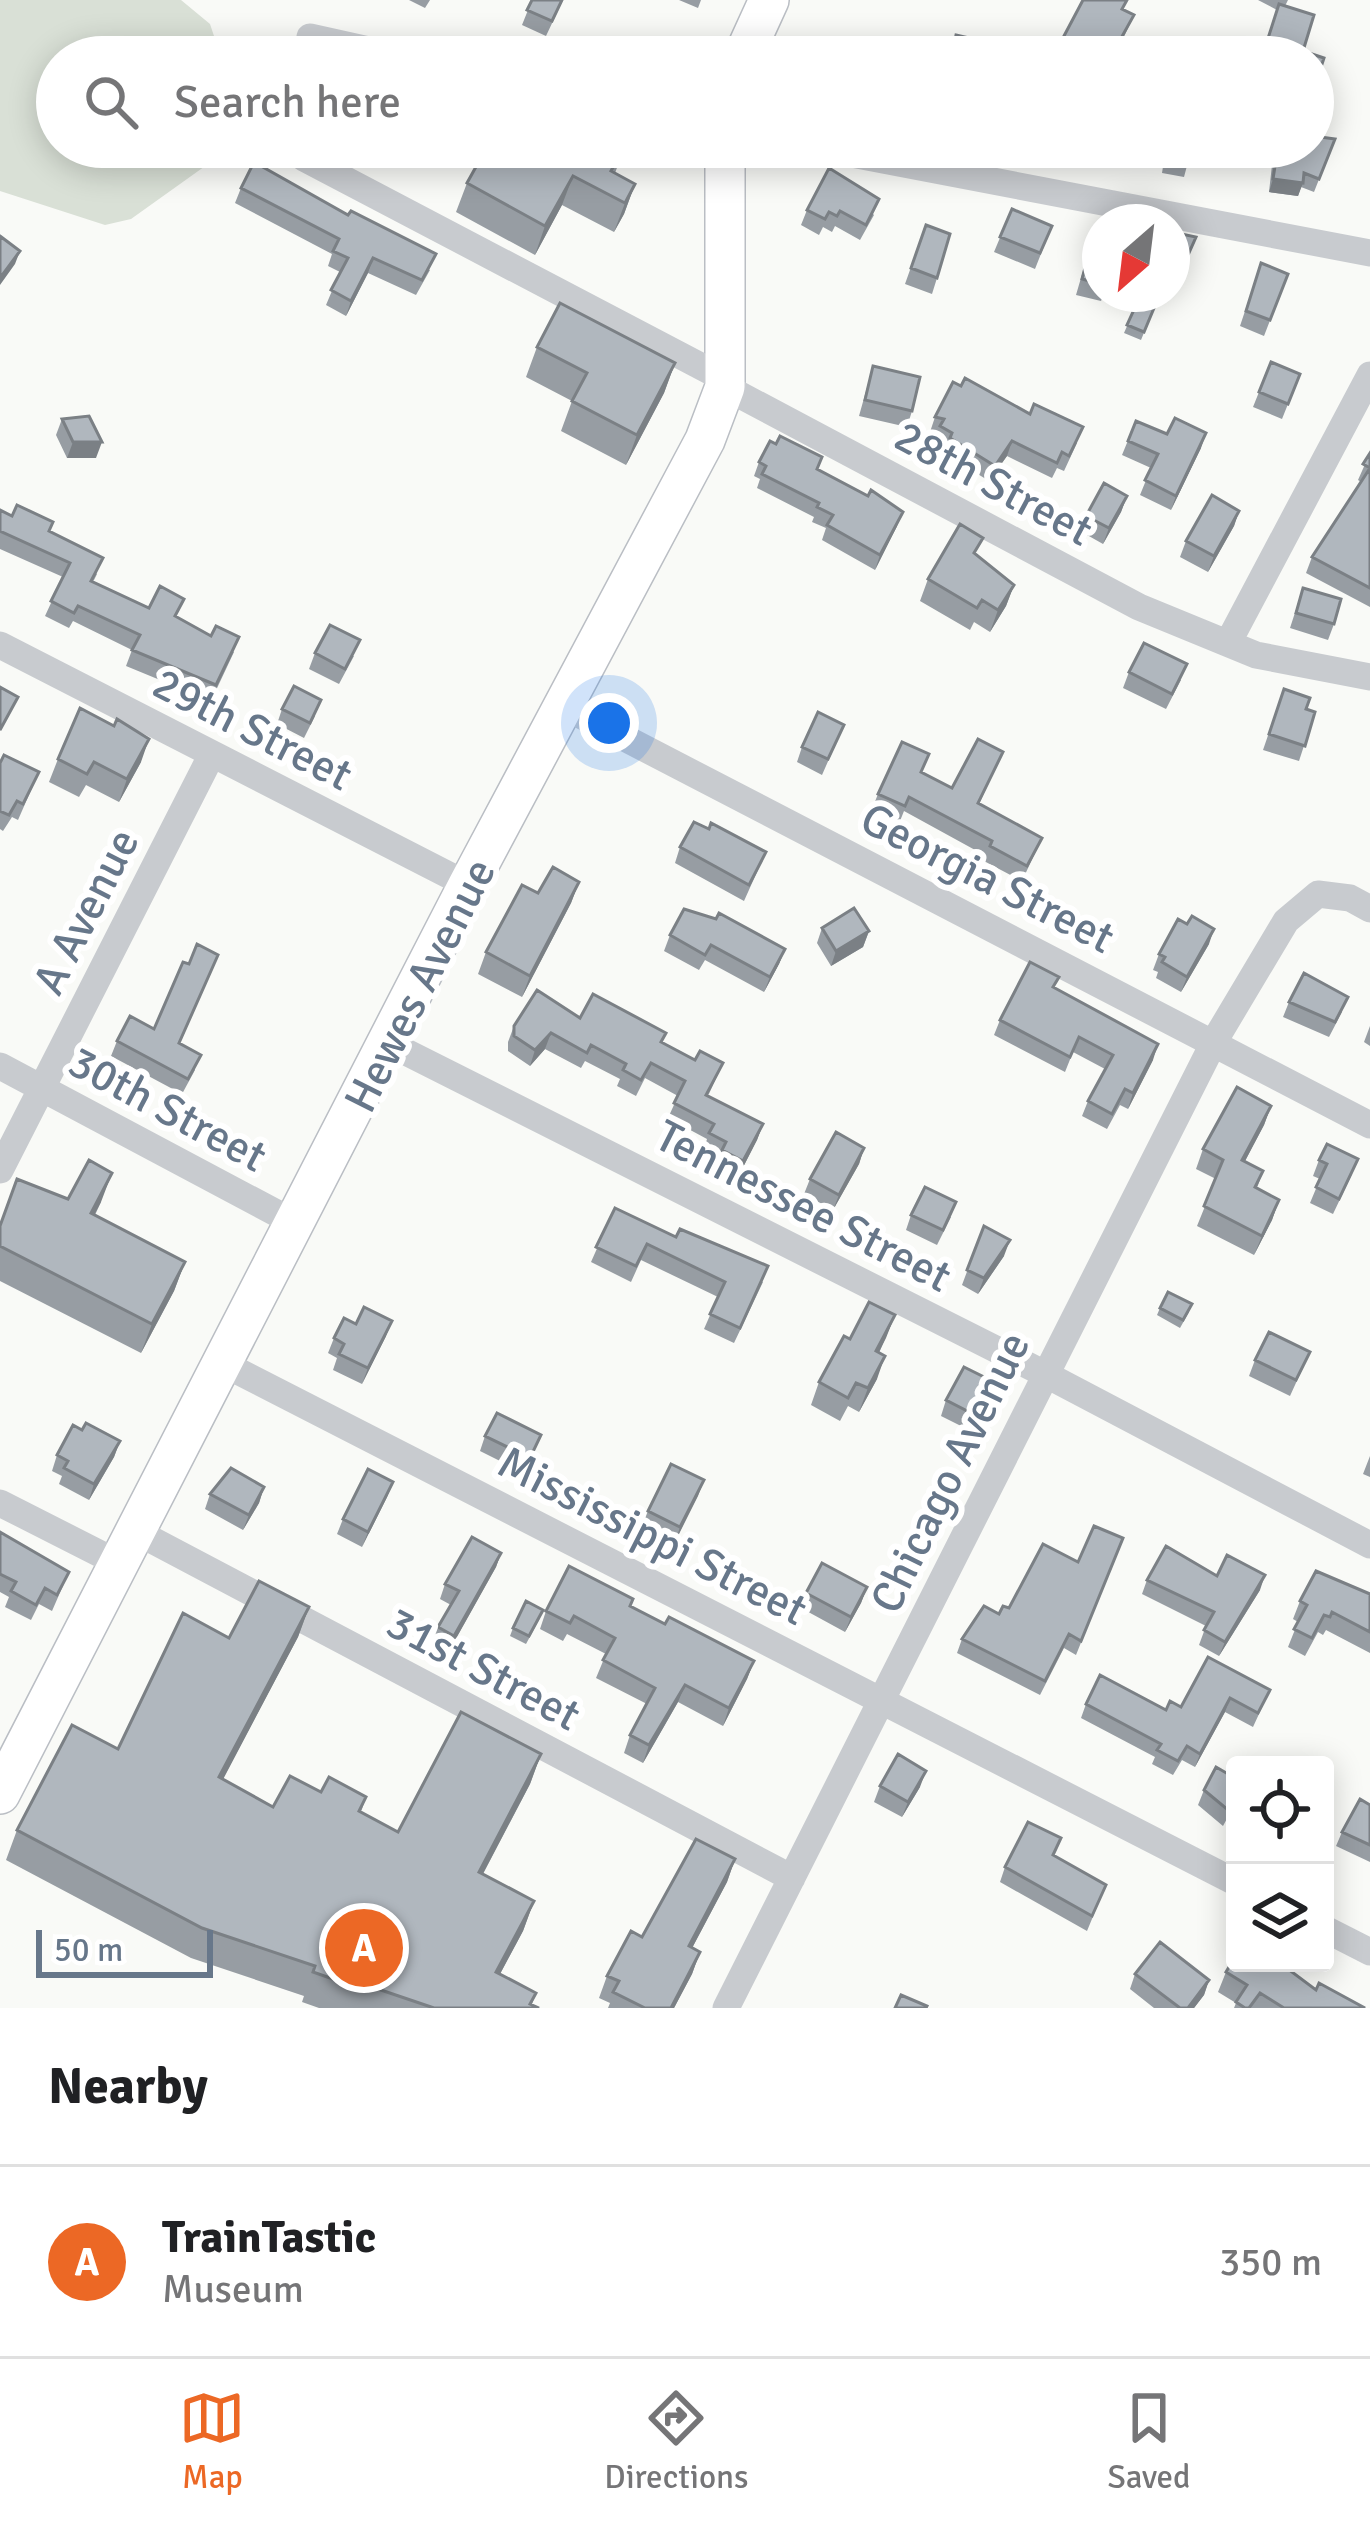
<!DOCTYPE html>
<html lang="en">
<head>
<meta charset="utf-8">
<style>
  :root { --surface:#fff; --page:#f6f6f6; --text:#202124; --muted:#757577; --line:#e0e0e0; --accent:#ec6825 }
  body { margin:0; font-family:Signika,sans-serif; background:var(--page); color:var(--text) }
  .controls { position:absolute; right:36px; bottom:36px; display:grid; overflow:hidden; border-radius:12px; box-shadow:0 6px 30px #0003 }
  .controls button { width:108px; height:108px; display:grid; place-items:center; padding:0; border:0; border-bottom:3px solid var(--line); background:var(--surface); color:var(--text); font:60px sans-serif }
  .compass { position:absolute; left:1082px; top:204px; width:108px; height:108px; border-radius:50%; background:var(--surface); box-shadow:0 6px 30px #0003; rotate:208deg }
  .scale { position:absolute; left:36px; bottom:30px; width:177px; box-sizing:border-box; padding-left:12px; border:6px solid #67778a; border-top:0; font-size:33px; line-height:42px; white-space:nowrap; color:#67778a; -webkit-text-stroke:9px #fff; paint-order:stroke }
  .you { position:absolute; left:609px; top:723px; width:42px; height:42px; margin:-30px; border:9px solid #fff; border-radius:50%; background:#1a73e8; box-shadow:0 0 0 18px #1a73e833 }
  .badge { display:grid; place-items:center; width:78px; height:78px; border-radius:50%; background:var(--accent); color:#fff; font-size:39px; font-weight:700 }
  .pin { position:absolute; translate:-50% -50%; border:6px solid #fff; box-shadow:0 3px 12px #0006 }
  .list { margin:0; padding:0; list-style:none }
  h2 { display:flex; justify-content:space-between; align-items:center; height:156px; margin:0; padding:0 48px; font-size:51px }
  h2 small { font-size:39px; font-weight:400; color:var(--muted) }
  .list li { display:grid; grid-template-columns:78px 1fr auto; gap:36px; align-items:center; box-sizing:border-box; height:192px; padding:0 48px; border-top:3px solid var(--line) }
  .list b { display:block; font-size:45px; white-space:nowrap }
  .list p { margin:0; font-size:39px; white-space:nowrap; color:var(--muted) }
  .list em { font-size:39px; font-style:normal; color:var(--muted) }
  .icon { flex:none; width:66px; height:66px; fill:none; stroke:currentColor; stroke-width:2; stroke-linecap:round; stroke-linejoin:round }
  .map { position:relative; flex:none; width:1370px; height:2008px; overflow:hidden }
  .search { position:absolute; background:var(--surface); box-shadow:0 6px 30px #0003; left:36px; right:36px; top:36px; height:132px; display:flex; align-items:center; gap:30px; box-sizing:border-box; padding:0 42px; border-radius:66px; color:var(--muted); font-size:45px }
  .sheet { height:348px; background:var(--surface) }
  nav { display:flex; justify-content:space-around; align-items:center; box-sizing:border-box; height:168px; border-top:3px solid var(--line); background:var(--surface); font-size:33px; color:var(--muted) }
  nav a { display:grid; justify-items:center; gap:6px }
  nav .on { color:var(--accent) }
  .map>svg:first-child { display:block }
</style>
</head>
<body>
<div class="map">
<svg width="1370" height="2008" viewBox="0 0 1370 2008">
  <rect width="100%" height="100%" fill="#f9faf7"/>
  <path fill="#d9e0d6" d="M0,0H181L210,24L221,57H57V147H221L222,154L131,219L105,225L0,191Z"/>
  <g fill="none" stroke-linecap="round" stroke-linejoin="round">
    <defs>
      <path id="secondary" d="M743,57L769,0
        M0,1794L468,885L705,440L725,387V147"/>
    </defs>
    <use href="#secondary" stroke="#babec4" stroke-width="42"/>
    <path stroke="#c8cbcf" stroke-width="27" d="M310,37L400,57
      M815,147L1370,253
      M304,158L725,379
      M725,387L1139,607L1256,655L1370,677
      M1228,643L1370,375
      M0,645L468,885
      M565,707L1370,1125
      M390,1044L1043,1373L1370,1545
      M0,1066L297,1224
      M0,1170L212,754
      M224,1364L1235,1882
      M0,1503L120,1564
      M137,1532L792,1878
      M1325,1929L1370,1952
      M726,2008L1215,1040L1286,921L1318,894L1350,898L1370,909"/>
    <use href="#secondary" stroke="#fff" stroke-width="39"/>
  </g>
  <path fill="#979da3" d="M409,0H430L425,8Z
    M532,0H563L546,36L522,25Z
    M679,0H701L698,8Z
    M1258,0H1288L1285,6L1303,51L1261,57L1277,10Z
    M1124,10L1134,15L1122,41L1138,57H1070L1058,51L1064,36Z
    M1335,139L1314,192L1301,187L1298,196L1269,192L1274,147H1313Z
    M417,147H457L454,154Z
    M625,147L615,173L635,184L624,214L614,232L562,205L535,255L456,212L467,183Z
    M1084,147H1135L1123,168Z
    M1166,147H1192L1184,177L1162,173Z
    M829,168L874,215L860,240L835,226L832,232L823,227L819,235L801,225L807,210Z
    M241,188L430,270L416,295L368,273L346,316L326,305L340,272L328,266L332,254L235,203Z
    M1012,209L1052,226L1035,269L994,252Z
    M926,225L937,278L932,294L905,284Z
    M1095,230L1100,231V294H1104L1101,301L1076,295Z
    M1261,263L1288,274L1264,336L1240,326Z
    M1138,301L1154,308L1141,340L1124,333Z
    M537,347L675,363L664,393L626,465L561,431L572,401L526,377Z
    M1271,362L1300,374L1282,419L1253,407Z
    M873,366L912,411L907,427L859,416Z
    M935,417L1077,443L1064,471L1057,468L1052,478L1007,456L989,481L944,453L946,448L934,441L937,434L930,432Z
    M62,419L96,458H67L56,435Z
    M1136,421L1201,448L1171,510L1140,495L1151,468L1122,455Z
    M1370,453V607L1306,573L1312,557L1361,482L1358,480Z
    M759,462L817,469L897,526L875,570L822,540L826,528L812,522L814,517L757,488L760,479L754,476Z
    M1127,496L1121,512L1103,544L1080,531L1086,516Z
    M0,510L50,531L97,574L93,582L149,608L177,617L234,652L211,701L126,666L132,650L73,621L69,628L45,616L63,577L0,549Z
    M1239,511L1234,526L1208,572L1180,557L1186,541Z
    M977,555L1014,585L1006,606L990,632L974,622L970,630L920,601L928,579Z
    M1303,588L1334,624L1328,640L1290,628Z
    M315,653L354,656L339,684L309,669Z
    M1129,672L1181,680L1166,709L1123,688Z
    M1284,689L1306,709L1315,712L1299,761L1263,750Z
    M282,709L315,716L304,738L277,724Z
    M844,725L822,775L797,762L802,747Z
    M114,726L141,762L119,802L86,785L79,797L49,782L58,759Z
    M1003,752L979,804L1042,838L1022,881L984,861L986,856L904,811L900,821L872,809L878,794L952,788Z
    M0,763L39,772L18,820L12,817L3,831L0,829Z
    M709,829L766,852L744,901L675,863L680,847Z
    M579,882L571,903L522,997L478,974L486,952L538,893Z
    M716,919L785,949L779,964L764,992L705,960L699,970L664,951L670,935Z
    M1187,924L1209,944L1181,992L1156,978L1158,972L1153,970L1159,954Z
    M822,928L869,931L863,947L831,966L817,943Z
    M218,955L180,1043L195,1070L182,1094L111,1056L117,1041L154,1029L189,964Z
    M1055,988L1153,1060L1128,1109L1120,1105L1107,1129L1082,1116L1088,1101L1105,1069L1073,1052L1065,1072L994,1035L1000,1020Z
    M1289,1002L1342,1012L1329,1037L1283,1017Z
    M580,1018L662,1043L695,1060L723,1063L708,1096L763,1124L757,1140L738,1177L716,1166L719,1157L704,1149L707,1139L668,1118L678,1096L645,1078L636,1096L617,1086L620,1079L585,1061L581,1068L545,1049L530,1066L508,1051V1042L514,1026Z
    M1370,1026V1046L1364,1042Z
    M1271,1106L1264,1125L1245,1161L1263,1171L1257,1188L1279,1200L1272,1220L1254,1255L1197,1226L1216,1179L1196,1169L1203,1149Z
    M864,1148L859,1164L833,1210L804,1194L810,1179Z
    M1319,1160L1352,1174L1333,1214L1310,1203L1320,1179L1313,1176Z
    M68,1199L101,1202L95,1215L185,1262L174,1291L141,1353L0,1281V1226Z
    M615,1208L763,1282L734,1343L704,1329L718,1297L641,1260L631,1282L591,1262Z
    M911,1215L951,1217L937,1245L906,1230Z
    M984,1226L1004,1256L978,1294L962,1285Z
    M1160,1308L1189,1312L1180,1328L1157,1315Z
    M895,1315L879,1353L877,1379L859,1412L848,1406L840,1421L811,1405L819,1382L850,1339Z
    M386,1336L362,1384L333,1370L337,1358L328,1353L334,1338Z
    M1310,1352L1290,1396L1249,1376L1255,1360Z
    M994,1382L988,1398L971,1431L941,1416L946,1400Z
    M82,1430L120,1441L114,1457L89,1500L59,1484L62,1476L52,1471L57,1455Z
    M541,1435L524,1473L480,1451L485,1436Z
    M1370,1456V1477L1363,1474Z
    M704,1480L675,1542L642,1526L648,1511Z
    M393,1482L362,1547L337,1534L343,1519Z
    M264,1487L259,1503L243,1530L205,1509L210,1494Z
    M0,1532L69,1572L52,1611L39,1604L31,1620L5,1607L9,1597L0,1592Z
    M1123,1538L1076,1655L1064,1648L1040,1695L957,1653L962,1639L1078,1562Z
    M501,1553L496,1567L449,1651L433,1642L438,1627L451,1605L440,1599L445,1584Z
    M1147,1580L1260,1590L1219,1656L1199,1645L1206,1626L1142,1594Z
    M867,1587L861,1603L845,1632L801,1608L806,1593Z
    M1370,1594V1653L1326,1630L1323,1635L1318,1632L1305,1656L1288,1647L1298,1622L1293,1619L1300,1601Z
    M633,1599L631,1606L665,1624L754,1661L747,1679L723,1726L678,1702L643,1763L624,1753L630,1735L647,1704L596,1678L606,1654L567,1634L563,1641L540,1629L546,1611Z
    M309,1607L298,1637L222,1780L273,1807L321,1792L366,1797L361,1812L398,1832L541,1754L530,1784L483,1874L534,1901L523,1931L500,1974L536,1993L532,2004L539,2008H319L302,2002L304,1996L191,1958L6,1860L17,1830L118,1749L229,1638Z
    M540,1618L526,1644L510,1636L513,1628Z
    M1270,1690L1253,1727L1225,1712L1195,1767L1182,1760L1173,1775L1152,1764L1155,1757L1081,1718L1086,1704L1166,1710Z
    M1235,1778V1804L1223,1826L1198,1805L1204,1790Z
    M880,1786L920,1787L902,1817L874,1802Z
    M1370,1805V1862L1336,1846L1342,1832Z
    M1055,1856L1106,1885L1087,1931L1000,1882L1005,1867Z
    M735,1859L727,1882L692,1948L700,1952L692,1974L674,2008H608L610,2003L599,1998L607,1976L642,1937Z
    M1226,1972L1316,1990L1365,2008H1234L1236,2003L1218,1992Z
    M1135,1974L1209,1980L1204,1995L1194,2008H1154L1130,1989Z"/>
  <path fill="#7b8085" d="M573,176L562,205L535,255L545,226Z
    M1273,179L1303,183L1298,196L1269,192Z
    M635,184L624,214L614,232L625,203Z
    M20,251L15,264L0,285V278Z
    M373,258L368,273L346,316L351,301Z
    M675,363L664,393L626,465L637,435Z
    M1206,433L1201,448L1171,510L1176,496Z
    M1012,441L1007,456L989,481L995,466Z
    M73,442H102L96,458H67Z
    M1127,496L1121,512L1103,544L1109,528Z
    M1239,511L1234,526L1208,572L1214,556Z
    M903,512L897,526L875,570L880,555Z
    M1014,585L1006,606L990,632L998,610Z
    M149,739L141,762L119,802L127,779Z
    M579,882L571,903L522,997L530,976Z
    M1214,929L1209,944L1181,992L1187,977Z
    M869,931L863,947L831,966L836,951Z
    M785,949L779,964L764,992L770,977Z
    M551,1033L545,1049L530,1066L535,1050Z
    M1158,1044L1153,1060L1128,1109L1133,1093Z
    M1271,1106L1264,1125L1235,1180L1242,1160Z
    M763,1124L757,1140L738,1177L743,1161Z
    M864,1148L859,1164L833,1210L839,1195Z
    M112,1173L101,1202L80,1242L91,1213Z
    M1279,1200L1272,1220L1254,1255L1262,1236Z
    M1010,1240L1004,1256L978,1294L984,1278Z
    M185,1262L174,1291L141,1353L152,1324Z
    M895,1315L886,1338L868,1374L876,1351Z
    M392,1321L386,1336L362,1384L368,1368Z
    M885,1356L877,1379L859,1412L868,1388Z
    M994,1382L988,1398L971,1431L977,1416Z
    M120,1441L114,1457L89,1500L94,1484Z
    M704,1480L698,1496L675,1542L680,1527Z
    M393,1482L387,1497L362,1547L368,1532Z
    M264,1487L259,1503L243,1530L249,1515Z
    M501,1553L496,1567L449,1651L454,1636Z
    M1265,1575L1260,1590L1219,1656L1225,1642Z
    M867,1587L861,1603L845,1632L851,1617Z
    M309,1607L298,1637L208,1808L219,1777Z
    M754,1661L747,1679L723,1726L729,1708Z
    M685,1685L678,1702L643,1763L649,1745Z
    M1230,1698L1225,1712L1195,1767L1200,1754Z
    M541,1754L530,1784L468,1902L479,1872Z
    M926,1771L920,1787L902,1817L908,1802Z
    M735,1859L727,1882L681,1969L689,1946Z
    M534,1901L523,1931L485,2002L496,1972Z
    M700,1952L692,1974L674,2008H671Z
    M1209,1980L1204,1995L1194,2008H1188Z"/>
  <path fill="#b0b7be" stroke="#7b8085" stroke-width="3" d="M532,0H562L552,21L527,10Z
    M1083,0H1127L1122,9L1134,15L1120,40L1141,50L1137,57H1103L1064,36Z
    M1279,4L1314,15L1303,51L1324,58L1313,92V57H1262Z
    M956,35L973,39L970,57H939L942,42L954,45Z
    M1313,136L1335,139L1319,179L1304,173L1303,183L1273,179L1278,147H1313Z
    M487,147H624L611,171L635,184L625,203L573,176L545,226L467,183Z
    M1169,147H1192L1190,162L1167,158Z
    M254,162L348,215L351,211L436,254L422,280L373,258L351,301L331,290L348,258L333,251L339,239L241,188Z
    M829,168L879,199L866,225L840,211L837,216L829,212L825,219L807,210Z
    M1012,209L1052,226L1040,253L1000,237Z
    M926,225L950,234L937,278L911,268Z
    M1095,230L1100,231V284L1082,279Z
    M1172,232L1196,237L1177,280L1172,279Z
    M0,236L20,251L0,278Z
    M1261,263L1288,274L1270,320L1246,311Z
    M1138,301L1154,308L1144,332L1127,325Z
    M560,303L675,363L637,435L572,401L587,373L537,347Z
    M1271,362L1300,374L1288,404L1259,392Z
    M873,366L920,377L912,411L865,400Z
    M965,378L1030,414L1034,404L1083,427L1069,456L1062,452L1057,463L1012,441L995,466L950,438L952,433L940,426L944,419L935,417L953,382L961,386Z
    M89,416L102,442H73L62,419Z
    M1175,418L1206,433L1176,496L1145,480L1158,454L1128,441L1136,421L1167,434Z
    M780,436L822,457L817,469L868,496L871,490L903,512L880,555L827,525L833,515L817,507L819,503L762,474L766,466L759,462L770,441L776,444Z
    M1370,453V588L1312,557L1370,468L1363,464Z
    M1104,483L1127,496L1109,528L1086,516Z
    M1212,495L1239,511L1214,556L1186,541Z
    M17,505L53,522L49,531L103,558L91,581L149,608L160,586L184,599L175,616L211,636L216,626L239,637L216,685L132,650L140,635L78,606L74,613L51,601L70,563L0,531V510L12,516Z
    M960,524L983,538L974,553L1014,585L998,610L982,600L977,608L928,579Z
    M1303,588L1341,599L1334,624L1296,613Z
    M330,625L360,640L345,669L315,653Z
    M1144,643L1187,664L1172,694L1129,672Z
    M294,686L321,700L310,723L282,709Z
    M0,687L18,697L0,730Z
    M1284,689L1310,698L1306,709L1315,712L1305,746L1269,734Z
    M80,708L114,726L117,719L149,739L127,779L94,762L87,774L58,759Z
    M818,712L844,725L828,759L802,747Z
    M978,739L1003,752L978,803L1042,838L1027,866L990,846L992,841L909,797L905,806L878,794L902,742L929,754L921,772L952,788Z
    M4,755L39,772L23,804L17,801L9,815L0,811V763Z
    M694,822L709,829L711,823L766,852L749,885L680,847Z
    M553,867L579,882L530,976L486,952L522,885L538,893Z
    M854,908L869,931L836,951L822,928Z
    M684,909L716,919L719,913L785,949L770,977L711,945L705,955L670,935Z
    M1192,916L1214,929L1187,977L1162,962L1165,957L1159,954L1178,919L1187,924Z
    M197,944L218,955L179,1043L201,1055L188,1079L117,1041L130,1016L154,1029L183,962L189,964Z
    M1030,962L1059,977L1053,987L1158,1044L1133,1093L1125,1089L1112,1114L1088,1101L1113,1055L1079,1037L1070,1057L1000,1020Z
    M1304,973L1348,997L1335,1022L1289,1002Z
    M537,990L580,1018L593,994L666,1033L661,1042L695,1060L700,1051L723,1063L706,1095L763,1124L743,1161L722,1150L726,1142L709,1133L714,1124L674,1103L685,1081L651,1063L641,1080L623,1070L626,1064L591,1045L587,1053L551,1033L535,1050L514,1036V1026Z
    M1237,1087L1271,1106L1242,1160L1263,1171L1255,1187L1279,1200L1262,1236L1204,1206L1223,1160L1203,1149Z
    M836,1132L864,1148L839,1195L810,1179Z
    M1327,1144L1358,1159L1339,1199L1316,1187L1327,1164L1319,1160Z
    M89,1160L112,1173L91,1213L185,1262L152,1324L0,1246V1226L17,1179L68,1199Z
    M925,1187L956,1202L943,1230L911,1215Z
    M615,1208L676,1237L680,1229L768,1266L740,1328L710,1314L725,1282L647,1244L636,1266L596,1247Z
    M984,1226L1010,1240L984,1278L967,1270Z
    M1168,1292L1192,1304L1183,1320L1160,1308Z
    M869,1302L895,1315L876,1351L885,1356L868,1388L856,1383L848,1398L819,1382L844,1336L850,1339Z
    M364,1307L392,1321L368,1368L339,1354L344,1344L334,1338L344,1318L356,1324Z
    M1269,1332L1310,1352L1296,1380L1255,1360Z
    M964,1367L994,1382L977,1416L946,1400Z
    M497,1413L541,1435L530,1458L485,1436Z
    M86,1423L120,1441L94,1484L64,1468L68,1461L57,1455L73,1425L82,1430Z
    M671,1464L704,1480L680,1527L648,1511Z
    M231,1468L264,1487L249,1515L210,1494Z
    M368,1469L393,1482L368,1532L343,1519Z
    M1094,1526L1123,1538L1081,1641L1069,1634L1045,1681L962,1639L984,1606L999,1614L1003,1606L1009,1608L1043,1544L1078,1562Z
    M0,1532L69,1572L57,1595L45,1588L36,1605L11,1591L16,1582L0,1574Z
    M472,1537L501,1553L454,1636L438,1627L459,1591L445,1584Z
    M1166,1546L1217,1576L1227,1555L1265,1575L1225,1642L1204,1630L1214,1612L1147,1580Z
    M822,1563L867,1587L851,1617L806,1593Z
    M569,1566L633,1599L630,1606L665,1624L669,1617L754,1661L729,1708L685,1685L649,1745L630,1735L655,1688L603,1660L615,1638L574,1616L570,1623L546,1611Z
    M1316,1571L1370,1594V1632L1332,1612L1330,1617L1324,1615L1312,1638L1294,1629L1307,1605L1300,1601Z
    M259,1581L309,1607L219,1777L273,1807L290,1776L321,1792L329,1777L366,1797L359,1811L398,1832L461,1712L541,1754L479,1872L534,1901L496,1972L536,1993L530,2004L539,2008H434L369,1986L367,1991L313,1972L315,1966L202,1928L17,1830L72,1725L118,1749L183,1613L229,1638Z
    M526,1601L543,1610L529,1636L513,1628Z
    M1208,1657L1270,1690L1258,1713L1230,1698L1200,1754L1187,1746L1178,1761L1157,1750L1161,1744L1086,1704L1100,1675L1166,1710L1170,1701L1181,1707Z
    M898,1754L926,1771L908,1802L880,1786Z
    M1216,1767L1235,1778V1798L1228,1810L1204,1790Z
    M1360,1799L1370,1805V1845L1342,1832Z
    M1028,1822L1061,1838L1053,1855L1106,1885L1092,1916L1005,1867Z
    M696,1839L735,1859L689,1946L700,1952L671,2008H645L613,1992L619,1981L607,1976L631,1931L642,1937Z
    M1160,1942L1209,1980L1188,2008H1180L1135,1974Z
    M1235,1957V1963H1280L1316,1990L1319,1983L1365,2008H1284L1260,1993L1249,2008H1245L1236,2002L1247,1985L1226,1972Z
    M901,1995L927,2006L926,2008H895Z"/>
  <g text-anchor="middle" stroke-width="12" stroke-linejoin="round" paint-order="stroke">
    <g font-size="45" fill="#67778a" stroke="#fff">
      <text transform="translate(994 482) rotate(28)" y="16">28th Street</text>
      <text transform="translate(253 728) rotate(27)" y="16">29th Street</text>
      <text transform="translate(988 877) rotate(27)" y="16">Georgia Street</text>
      <text transform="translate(85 911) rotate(-63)" y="16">A Avenue</text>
      <text transform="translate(419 985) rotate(-63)" y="16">Hewes Avenue</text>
      <text transform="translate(168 1108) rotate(28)" y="16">30th Street</text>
      <text transform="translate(804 1205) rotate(27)" y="16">Tennessee Street</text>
      <text transform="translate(949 1472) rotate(-64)" y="16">Chicago Avenue</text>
      <text transform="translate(653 1535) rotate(27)" y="16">Mississippi Street</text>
      <text transform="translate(484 1668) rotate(28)" y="16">31st Street</text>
    </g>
  </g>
</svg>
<div class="controls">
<button><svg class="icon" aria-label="locate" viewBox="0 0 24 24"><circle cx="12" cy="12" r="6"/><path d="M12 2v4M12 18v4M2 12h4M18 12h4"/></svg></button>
<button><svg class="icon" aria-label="layers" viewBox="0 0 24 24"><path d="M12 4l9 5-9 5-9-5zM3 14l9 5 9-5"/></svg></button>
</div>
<svg class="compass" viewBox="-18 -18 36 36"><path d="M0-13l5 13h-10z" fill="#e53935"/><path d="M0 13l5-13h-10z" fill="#757577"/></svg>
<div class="scale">50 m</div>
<div class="you"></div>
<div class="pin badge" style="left:364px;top:1948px">A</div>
<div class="search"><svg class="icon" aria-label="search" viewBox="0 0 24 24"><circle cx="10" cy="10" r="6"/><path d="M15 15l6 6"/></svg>Search here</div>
</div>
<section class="sheet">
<h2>Nearby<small></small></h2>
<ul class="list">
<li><span class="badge">A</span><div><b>TrainTastic</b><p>Museum</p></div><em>350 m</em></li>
</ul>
</section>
<nav>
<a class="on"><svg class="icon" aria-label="map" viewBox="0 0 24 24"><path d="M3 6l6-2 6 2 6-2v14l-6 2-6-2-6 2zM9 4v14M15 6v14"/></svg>Map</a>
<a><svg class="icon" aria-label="directions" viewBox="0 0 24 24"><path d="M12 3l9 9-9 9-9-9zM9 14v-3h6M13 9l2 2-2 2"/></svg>Directions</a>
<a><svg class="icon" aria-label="saved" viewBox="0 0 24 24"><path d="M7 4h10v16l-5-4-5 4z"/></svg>Saved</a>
</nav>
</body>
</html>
